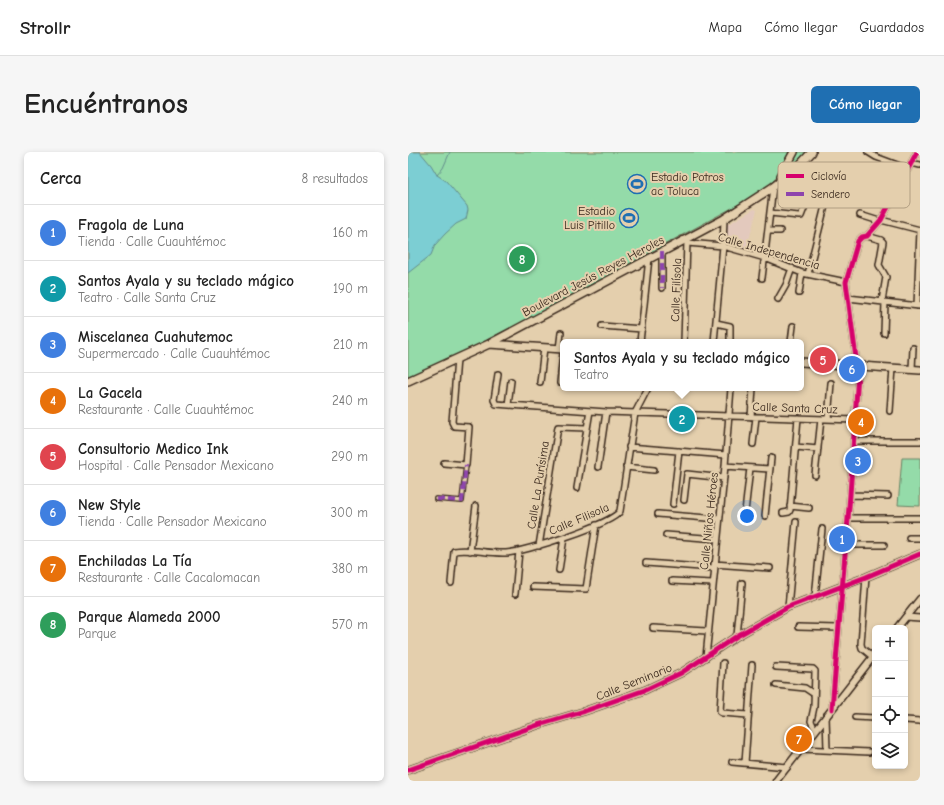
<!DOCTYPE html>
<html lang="es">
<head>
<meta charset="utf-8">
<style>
  :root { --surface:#fff; --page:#f6f6f6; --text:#222; --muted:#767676; --line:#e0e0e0; --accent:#1f6fb2 }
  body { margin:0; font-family:"Comic Neue",sans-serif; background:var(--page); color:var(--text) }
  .controls { position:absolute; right:12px; bottom:12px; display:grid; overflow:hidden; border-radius:6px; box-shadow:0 2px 6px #0003 }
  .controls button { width:36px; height:36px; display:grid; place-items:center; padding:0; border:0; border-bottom:1px solid var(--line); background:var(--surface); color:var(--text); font:20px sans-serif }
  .you { position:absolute; left:339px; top:364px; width:14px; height:14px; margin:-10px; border:3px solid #fff; border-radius:50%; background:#1a73e8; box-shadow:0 0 0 6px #1a73e833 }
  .badge { display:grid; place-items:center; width:26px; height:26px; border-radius:50%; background:var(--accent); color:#fff; font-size:13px; font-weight:700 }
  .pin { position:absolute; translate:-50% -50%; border:2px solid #fff; box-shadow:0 1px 4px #0006 }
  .popup { position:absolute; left:152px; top:187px; width:244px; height:52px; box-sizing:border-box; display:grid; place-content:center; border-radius:6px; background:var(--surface); filter:drop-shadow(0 1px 3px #0005); font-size:13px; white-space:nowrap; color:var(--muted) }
  .popup b { font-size:15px; color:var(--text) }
  .popup::after { content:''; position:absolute; left:50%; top:100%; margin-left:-8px; border:8px solid transparent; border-top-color:var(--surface) }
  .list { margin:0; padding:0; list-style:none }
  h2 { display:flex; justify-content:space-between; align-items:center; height:52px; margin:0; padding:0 16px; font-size:17px }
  h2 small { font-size:13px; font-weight:400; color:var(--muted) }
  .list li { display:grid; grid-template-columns:26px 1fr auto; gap:12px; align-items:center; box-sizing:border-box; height:56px; padding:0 16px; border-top:1px solid var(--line) }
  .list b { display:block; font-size:15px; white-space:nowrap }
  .list p { margin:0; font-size:13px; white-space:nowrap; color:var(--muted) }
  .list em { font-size:13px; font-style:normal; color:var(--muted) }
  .icon { flex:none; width:22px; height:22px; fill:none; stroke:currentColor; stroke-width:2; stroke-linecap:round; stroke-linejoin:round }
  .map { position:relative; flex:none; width:512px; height:629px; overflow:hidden; border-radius:6px }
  header { display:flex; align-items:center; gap:24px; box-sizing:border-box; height:56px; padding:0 20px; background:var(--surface); border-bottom:1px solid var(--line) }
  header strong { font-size:19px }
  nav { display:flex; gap:22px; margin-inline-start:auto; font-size:14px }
  .intro { display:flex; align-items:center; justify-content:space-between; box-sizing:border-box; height:96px; padding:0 24px }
  h1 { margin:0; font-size:28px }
  .button { padding:10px 18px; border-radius:6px; background:var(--accent); color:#fff; font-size:14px; font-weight:700 }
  main { display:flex; gap:24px; padding:0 24px }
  aside { flex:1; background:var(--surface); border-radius:6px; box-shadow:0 2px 6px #0003 }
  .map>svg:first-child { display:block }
</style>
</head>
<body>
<header>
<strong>Strollr</strong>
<nav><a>Mapa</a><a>Cómo llegar</a><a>Guardados</a></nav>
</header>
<div class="intro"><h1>Encuéntranos</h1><a class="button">Cómo llegar</a></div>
<main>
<aside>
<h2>Cerca<small>8 resultados</small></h2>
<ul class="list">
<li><span class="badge" style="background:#3f7fe0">1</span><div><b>Fragola de Luna</b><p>Tienda · Calle Cuauhtémoc</p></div><em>160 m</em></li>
<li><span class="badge" style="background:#0f9aa8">2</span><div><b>Santos Ayala y su teclado mágico</b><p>Teatro · Calle Santa Cruz</p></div><em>190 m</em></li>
<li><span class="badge" style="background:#3f7fe0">3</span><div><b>Miscelanea Cuahutemoc</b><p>Supermercado · Calle Cuauhtémoc</p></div><em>210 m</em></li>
<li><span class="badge" style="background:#e8710a">4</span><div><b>La Gacela</b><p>Restaurante · Calle Cuauhtémoc</p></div><em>240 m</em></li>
<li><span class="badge" style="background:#e0444e">5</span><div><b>Consultorio Medico Ink</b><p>Hospital · Calle Pensador Mexicano</p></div><em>290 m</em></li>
<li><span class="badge" style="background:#3f7fe0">6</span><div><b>New Style</b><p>Tienda · Calle Pensador Mexicano</p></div><em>300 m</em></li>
<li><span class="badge" style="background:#e8710a">7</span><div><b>Enchiladas La Tía</b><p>Restaurante · Calle Cacalomacan</p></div><em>380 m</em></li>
<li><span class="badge" style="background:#2e9e5b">8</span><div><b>Parque Alameda 2000</b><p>Parque</p></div><em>570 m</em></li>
</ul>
</aside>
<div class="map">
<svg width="512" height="629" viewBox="0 0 512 629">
  <rect width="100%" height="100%" fill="#e4cfad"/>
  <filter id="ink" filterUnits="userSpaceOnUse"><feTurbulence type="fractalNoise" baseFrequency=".025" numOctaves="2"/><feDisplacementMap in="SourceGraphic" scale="8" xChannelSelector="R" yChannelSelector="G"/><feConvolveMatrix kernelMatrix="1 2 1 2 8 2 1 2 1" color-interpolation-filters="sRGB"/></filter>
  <g filter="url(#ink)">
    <path fill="#e3c9bd" d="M346,57L349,58L338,99L318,93L319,73Z"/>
    <path fill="#94dba9" stroke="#688264" d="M0,0H381L371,21L359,37L99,178L23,216L0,224Z
      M388,0H399L379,18Z
      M494,306H512V354L490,353Z"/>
    <path fill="#7cced3" stroke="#628c8b" d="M0,0H12L23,13L29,23L38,29L59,54L60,58L58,67L48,72L37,82L27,93L23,103L0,121Z"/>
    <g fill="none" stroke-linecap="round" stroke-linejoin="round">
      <path stroke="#628c8b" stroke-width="1" d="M29,23L35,16L42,0"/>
      <defs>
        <path id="pedestrian" d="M28,347L54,349L58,313"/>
        <path id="minor" d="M460,0L468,5L500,17
          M504,11L512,13
          M387,18L488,41
          M362,61L391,64H393L397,54
          M452,63L471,69
          M473,68L512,78
          M360,79H372
          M459,84L473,88L475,90L471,113L478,125L474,149
          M279,91L315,94L357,106L394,121L438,130
          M254,99V136
          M400,122L424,26
          M354,126L365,35
          M391,141L394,121
          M440,146L511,154
          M370,147L378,133L384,116
          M509,154L512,78
          M308,171L322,174V190
          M194,174L234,177
          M476,181L477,150
          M232,190L241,106
          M276,190L279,89
          M306,190L315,94L316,67
          M383,190L385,174
          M151,197L153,181
          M504,217L505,196
          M90,222L86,248L88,252L198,260L447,268
          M132,230L136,196
          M152,231L155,201
          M100,253L103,229
          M482,259L485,216
          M343,265L345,236
          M420,267L423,231
          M446,289H512
          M345,292L348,265
          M221,295L318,303
          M388,295L410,297
          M36,311L58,313L61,275L46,274L44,270L49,207
          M317,314L362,317
          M190,315L198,260
          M218,315L246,318
          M407,323L413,267
          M169,336L182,259
          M442,343L480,344
          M276,348L279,322L316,326
          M265,352L271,299
          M382,354L401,356
          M337,360L342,316
          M375,361L381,360L382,358L390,266
          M250,362L311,367
          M357,364L363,306
          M440,366H512
          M258,383L309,387
          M501,386H512
          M438,393H476
          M131,394L150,275L179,276
          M62,399L68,354
          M238,411L306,416
          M306,412L362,416
          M151,418L156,386
          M458,425L453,492L454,496L465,505
          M264,429L304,431
          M43,431L46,399C63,396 81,402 98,401C116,400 205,372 212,359L227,261L240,236
          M125,435L178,437L188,373
          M107,442L111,399
          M407,445L414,377
          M380,455L388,370
          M498,465L512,466
          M390,475L430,476
          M245,476L299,479
          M329,484L334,431
          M298,505L317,314L323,236
          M315,511L312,560L314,561L340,563
          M368,515L405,517L407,519L406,555L403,569L407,578
          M368,533L397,536L406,542
          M424,557L442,343L450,221L438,130L450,89L454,85L459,84L473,68L509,0
          M418,564L419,598
          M447,565L467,566
          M497,568L512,569
          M393,597L461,600
          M324,610L379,615
          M337,611L344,513"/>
        <path id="tertiary" d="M489,476L512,447
          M0,618L130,573L177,559L237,538L273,521L329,484L380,455L458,425L512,402
          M368,629L467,502"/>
        <path id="secondary" d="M374,27L373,24L386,0
          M81,192L155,197
          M393,210L512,218
          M0,229L81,192L316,67L365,35L387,18L404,0"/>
      </defs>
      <use href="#pedestrian" stroke="#3b2a1e" stroke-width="6"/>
      <use href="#minor" stroke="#3b2a1e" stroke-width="8"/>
      <use href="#tertiary" stroke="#3b2a1e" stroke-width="9"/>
      <use href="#secondary" stroke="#3b2a1e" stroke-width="10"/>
      <use href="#pedestrian" stroke="#e4cfad" stroke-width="3.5"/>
      <use href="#minor" stroke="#e4cfad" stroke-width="5"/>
      <use href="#tertiary" stroke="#e4cfad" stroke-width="6"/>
      <use href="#secondary" stroke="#e4cfad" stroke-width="7"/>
      <path stroke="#8e44ad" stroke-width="4" stroke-dasharray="8 4" stroke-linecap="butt" d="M254,99V136
        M28,347L54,349L58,313"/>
      <defs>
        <path id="cycleway" d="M424,557L442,343L450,221L438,130L450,89L454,85L459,84L473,68L509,0
          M0,618L130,573L177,559L237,538L273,521L329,484L380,455L458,425L512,402"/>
      </defs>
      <use href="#cycleway" stroke="#e4cfad" stroke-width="8"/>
      <use href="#cycleway" stroke="#d6006c" stroke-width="5"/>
    </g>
  </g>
  <defs>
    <symbol id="stadium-ring" viewBox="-11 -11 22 22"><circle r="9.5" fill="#e4cfad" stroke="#1f6fb2" stroke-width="1.5"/><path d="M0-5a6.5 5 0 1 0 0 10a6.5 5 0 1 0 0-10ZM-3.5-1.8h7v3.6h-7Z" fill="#1f6fb2"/></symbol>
  </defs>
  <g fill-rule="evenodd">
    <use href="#stadium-ring" x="218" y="21" width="22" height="22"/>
    <use href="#stadium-ring" x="210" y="55" width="22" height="22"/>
  </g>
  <g text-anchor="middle" stroke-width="4" stroke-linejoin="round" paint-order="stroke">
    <g font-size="12" fill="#3b2a1e" stroke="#e4cfad" text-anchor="start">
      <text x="243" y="29">Estadio Potros<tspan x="243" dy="14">ac Toluca</tspan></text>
      <text x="207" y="63" text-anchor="end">Estadio<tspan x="207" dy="14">Luis Pitillo</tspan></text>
    </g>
    <g font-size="12" fill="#3b2a1e" stroke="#e4cfad">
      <text transform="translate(361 99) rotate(16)" y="4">Calle Independencia</text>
      <text transform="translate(185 124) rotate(-28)" y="4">Boulevard Jesús Reyes Heroles</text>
      <text transform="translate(268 138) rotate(-88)" y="4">Calle Filísola</text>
      <text transform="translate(387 256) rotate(2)" y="4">Calle Santa Cruz</text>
      <text transform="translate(130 333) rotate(-81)" y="4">Calle La Purísima</text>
      <text transform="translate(171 367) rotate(-23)" y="4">Calle Filisola</text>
      <text transform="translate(301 369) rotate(-84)" y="4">Calle Niños Héroes</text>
      <text transform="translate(226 530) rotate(-22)" y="4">Calle Seminario</text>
    </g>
  </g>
  <rect x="370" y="10" width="132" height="46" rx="6" fill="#e4cfad" stroke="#b19e82" stroke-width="1"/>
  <rect x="378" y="22" width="18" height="4" fill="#d6006c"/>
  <rect x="378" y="40" width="18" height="4" fill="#8e44ad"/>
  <g font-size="11" fill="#3b2a1e">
    <text x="403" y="28">Ciclovía</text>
    <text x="403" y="46">Sendero</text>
  </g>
</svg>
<div class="controls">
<button>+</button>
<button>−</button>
<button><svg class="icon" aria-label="locate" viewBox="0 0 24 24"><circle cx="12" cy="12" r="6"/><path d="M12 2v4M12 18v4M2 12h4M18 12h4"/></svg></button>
<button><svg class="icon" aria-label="layers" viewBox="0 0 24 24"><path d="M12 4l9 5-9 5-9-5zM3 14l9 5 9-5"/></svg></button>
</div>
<div class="you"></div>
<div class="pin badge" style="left:434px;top:387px;background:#3f7fe0">1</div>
<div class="pin badge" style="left:274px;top:267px;background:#0f9aa8">2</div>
<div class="popup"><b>Santos Ayala y su teclado mágico</b>Teatro</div>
<div class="pin badge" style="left:450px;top:309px;background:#3f7fe0">3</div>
<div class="pin badge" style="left:453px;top:270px;background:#e8710a">4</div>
<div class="pin badge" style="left:415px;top:208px;background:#e0444e">5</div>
<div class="pin badge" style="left:444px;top:217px;background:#3f7fe0">6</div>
<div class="pin badge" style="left:391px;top:587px;background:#e8710a">7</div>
<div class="pin badge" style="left:114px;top:107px;background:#2e9e5b">8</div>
</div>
</main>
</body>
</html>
